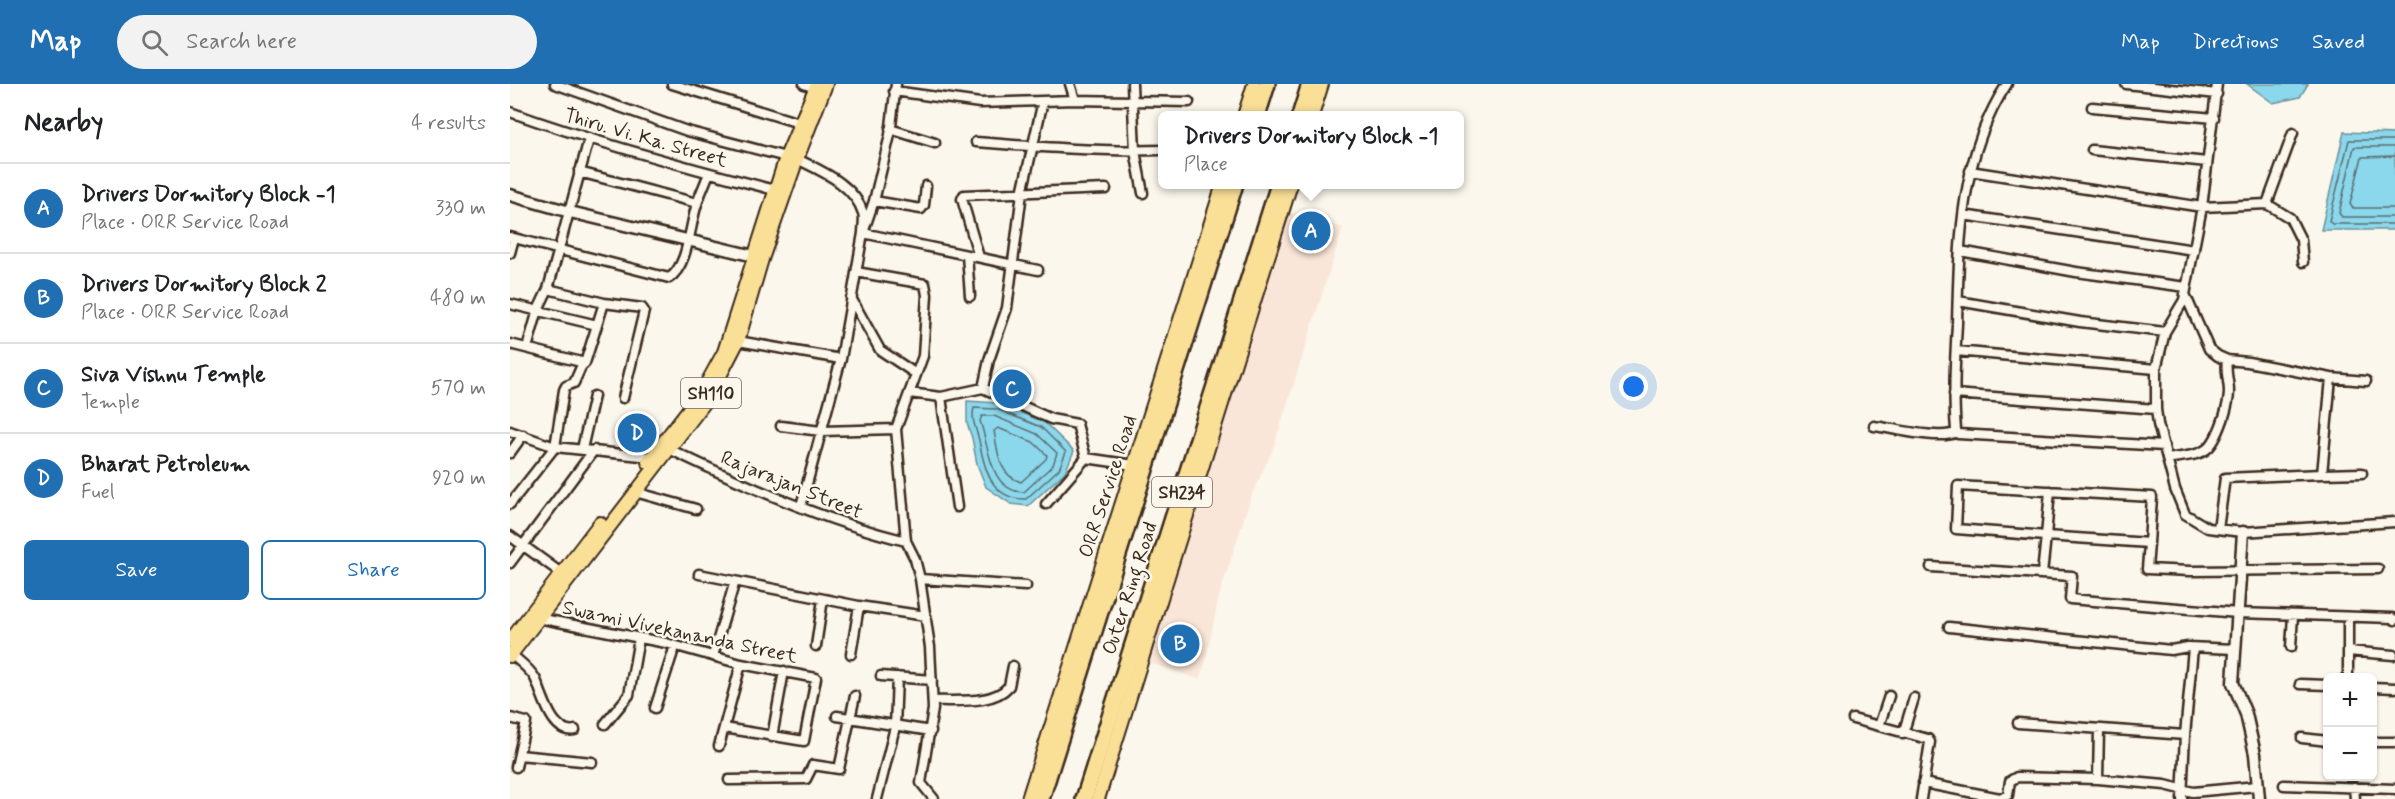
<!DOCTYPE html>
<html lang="en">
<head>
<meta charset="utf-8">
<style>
  :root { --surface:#fff; --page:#f2f2f2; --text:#202124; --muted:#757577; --line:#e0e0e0; --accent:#1f6fb2 }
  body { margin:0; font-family:Mynerve,sans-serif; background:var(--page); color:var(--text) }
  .controls { position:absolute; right:18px; bottom:18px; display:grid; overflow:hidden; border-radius:9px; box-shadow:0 2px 4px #0004 }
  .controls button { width:54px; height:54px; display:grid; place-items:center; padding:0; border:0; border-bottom:2px solid var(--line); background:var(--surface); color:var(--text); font:30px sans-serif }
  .you { position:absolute; left:1124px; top:303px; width:21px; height:21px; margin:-15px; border:4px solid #fff; border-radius:50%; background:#1a73e8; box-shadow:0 0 0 9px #1a73e833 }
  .badge { display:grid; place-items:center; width:39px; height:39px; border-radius:50%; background:var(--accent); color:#fff; font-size:20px; font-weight:700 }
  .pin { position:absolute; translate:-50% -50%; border:3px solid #fff; box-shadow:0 2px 6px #0006 }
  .popup { position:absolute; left:648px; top:27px; width:306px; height:78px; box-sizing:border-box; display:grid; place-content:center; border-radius:9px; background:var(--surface); filter:drop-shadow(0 2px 4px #0005); font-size:20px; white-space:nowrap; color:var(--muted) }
  .popup b { font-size:22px; color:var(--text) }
  .popup::after { content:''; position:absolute; left:50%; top:100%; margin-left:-12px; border:12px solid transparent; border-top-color:var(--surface) }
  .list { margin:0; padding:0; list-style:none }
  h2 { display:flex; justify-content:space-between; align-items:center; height:78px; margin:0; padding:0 24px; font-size:26px }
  h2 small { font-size:20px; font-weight:400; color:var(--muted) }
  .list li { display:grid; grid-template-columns:39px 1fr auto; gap:18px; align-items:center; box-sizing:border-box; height:90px; padding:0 24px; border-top:2px solid var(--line) }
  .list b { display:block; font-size:22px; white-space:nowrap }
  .list p { margin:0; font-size:20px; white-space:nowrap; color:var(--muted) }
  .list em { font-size:20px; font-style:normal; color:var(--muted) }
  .actions { display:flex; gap:12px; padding:18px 24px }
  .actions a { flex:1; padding:14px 0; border:2px solid var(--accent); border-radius:9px; text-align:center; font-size:21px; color:var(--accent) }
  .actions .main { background:var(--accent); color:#fff }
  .icon { flex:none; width:33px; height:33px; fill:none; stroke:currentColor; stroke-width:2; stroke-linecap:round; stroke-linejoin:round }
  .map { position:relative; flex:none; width:1885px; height:715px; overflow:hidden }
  header { display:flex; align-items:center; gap:36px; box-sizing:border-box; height:84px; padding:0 30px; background:var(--accent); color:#fff }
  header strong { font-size:28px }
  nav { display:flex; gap:33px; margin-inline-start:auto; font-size:21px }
  .search { width:420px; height:54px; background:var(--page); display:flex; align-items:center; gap:15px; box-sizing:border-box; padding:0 21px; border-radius:33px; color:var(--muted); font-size:22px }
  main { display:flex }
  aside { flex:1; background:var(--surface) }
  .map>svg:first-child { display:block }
</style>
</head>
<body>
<header>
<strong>Map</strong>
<div class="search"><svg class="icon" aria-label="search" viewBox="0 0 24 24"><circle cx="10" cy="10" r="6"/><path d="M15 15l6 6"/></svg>Search here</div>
<nav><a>Map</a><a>Directions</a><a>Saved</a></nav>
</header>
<main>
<aside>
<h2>Nearby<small>4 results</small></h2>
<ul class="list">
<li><span class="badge">A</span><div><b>Drivers Dormitory Block -1</b><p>Place · ORR Service Road</p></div><em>330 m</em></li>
<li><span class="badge">B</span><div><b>Drivers Dormitory Block 2</b><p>Place · ORR Service Road</p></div><em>480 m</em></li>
<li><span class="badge">C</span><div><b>Siva Vishnu Temple</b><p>Temple</p></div><em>570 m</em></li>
<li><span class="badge">D</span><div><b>Bharat Petroleum</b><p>Fuel</p></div><em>920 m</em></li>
</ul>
<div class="actions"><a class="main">Save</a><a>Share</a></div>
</aside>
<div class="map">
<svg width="1885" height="715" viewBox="0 0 1885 715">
  <rect width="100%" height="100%" fill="#fbf7ec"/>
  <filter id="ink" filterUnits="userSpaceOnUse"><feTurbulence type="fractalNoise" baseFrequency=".0167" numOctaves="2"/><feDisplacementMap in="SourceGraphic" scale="12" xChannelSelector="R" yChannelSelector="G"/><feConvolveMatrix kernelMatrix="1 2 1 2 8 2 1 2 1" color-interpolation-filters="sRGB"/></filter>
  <g filter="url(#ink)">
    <path fill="#fae6d8" d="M779,128L833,144L763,365L742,410L709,512L695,580L689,595L636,578Z"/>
    <path fill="#8bd7eb" stroke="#6b9299" stroke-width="1.5" d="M1737,0H1798L1790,13L1763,19Z
      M1834,48L1885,50V146H1811Z
      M457,317L487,319L534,338L564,367L555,388L518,422L501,420L476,403L467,380L462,354L457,339Z"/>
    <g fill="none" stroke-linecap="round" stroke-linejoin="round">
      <path stroke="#5b6f70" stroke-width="1.5" d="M1885,56H1839L1819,137L1822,140H1885
        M1885,63H1844L1829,129L1832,133H1885
        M1885,72L1852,73L1840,120L1843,124H1885
        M464,324L486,325L531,343L556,368L549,385L516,415C481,416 474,384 469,356C466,344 461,336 464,324Z
        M472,332H484L527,350L547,369L543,381L514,408C479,408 479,361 470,337Z
        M488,344L523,358L537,371L536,375L511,398C488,391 488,368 484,347Z"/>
      <defs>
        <path id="street" d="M45,0L177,47L276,73
          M162,0L289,39
          M294,0L305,4
          M386,0L380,51L364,117L353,149L528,186
          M560,0L565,16
          M622,0L625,67L633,109
          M1497,0C1450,71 1449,158 1447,240C1445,275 1443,311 1446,346L1448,350L1654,362
          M1616,0L1707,10
          M1707,0L1692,123L1674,216L1655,248L1646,285V325L1648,340L1665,405L1675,430L1698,444L1733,448L1885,438
          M384,7L470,19L565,16L679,18
          M1582,23L1704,34
          M0,28C87,59 175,83 265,106
          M380,45L425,59
          M466,58C528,63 590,68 652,66
          M1582,66L1697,78
          M287,75C311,87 344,100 353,129C355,134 353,143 353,149L331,275L291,422
          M1460,87L1692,123L1757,120L1780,134L1791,156L1793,178
          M69,88L187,119
          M364,117L411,125L414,121L416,102
          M1757,120L1783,49
          M1453,131L1684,166
          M0,153L159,194C178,183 180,140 187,120C190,110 195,100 199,89
          M1450,167L1566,188L1676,203
          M0,169L4,154
          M457,171L460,212
          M469,173L452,115L454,111L596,105
          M346,188L415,200L417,211L413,272L386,345L396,457L405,475L410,495L420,563L423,625L411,699L424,715
          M38,205L94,219
          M1675,210L1699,265L1708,272L1717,276L1738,278L1821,294L1856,297
          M341,214L370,266L406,290
          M1448,217L1570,238L1655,248
          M0,220L87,241L94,219L132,224L134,227L113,314
          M228,257L331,275
          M0,260L75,279
          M17,264L28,226L38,205L79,55
          M1446,267L1646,285
          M473,304L541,335L567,340L576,374
          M399,309L431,313
          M1444,310L1646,325
          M271,342L311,347L386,345
          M1364,342C1382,344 1431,357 1447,348
          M0,347L45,363L141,373
          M72,365L84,312
          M159,365C234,401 314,437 396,457
          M0,369L13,351
          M1657,375C1693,369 1700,373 1713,336C1716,327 1719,318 1719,308C1719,297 1715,288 1717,276
          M1812,390L1852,389
          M1540,407L1536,452L1446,445L1448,402L1642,413L1639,459
          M125,408L186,425
          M0,420L45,363L54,306L56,302L64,299L71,283L75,279L87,241
          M536,420L576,374L624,381
          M447,423L431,313L473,304L479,276L497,224L512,109L533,17
          M1708,445L1715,394L1812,390L1821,294
          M0,452L51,489
          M0,479L84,366
          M1421,483L1562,492L1560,515L1728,529L1882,534L1885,536
          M189,490L349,522L416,532
          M1532,490L1536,452L1639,459L1637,485L1680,487L1868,485
          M410,495L516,502
          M28,534L156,559L231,580L306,594L294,657L214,644
          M1439,543L1661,566L1678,563L1725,565
          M306,562L313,515
          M1781,563L1783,531
          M1838,567L1883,571
          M1,570C10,578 19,584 25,594C33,610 41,651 65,646
          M341,570L349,522
          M203,572L225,497
          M371,592L422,596
          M1838,594V533
          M1790,600L1818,601
          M1862,603L1885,604
          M423,617C446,616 483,621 499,602L503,582
          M145,624L165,562
          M327,632L421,647
          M0,634L16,638L6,683
          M1343,635L1418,655L1420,658L1411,715
          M1508,639L1675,651L1672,715
          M95,640L119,611L129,554
          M1369,642L1379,612
          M1393,650L1404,614
          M1675,651L1683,564
          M262,653L274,587
          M1792,654L1818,657
          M1862,658H1885
          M209,662L231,580
          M9,671L82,678
          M1588,695L1589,645
          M219,696L296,695L303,681L329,685L345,612
          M1413,699L1490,714L1498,711L1500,697L1507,693L1588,695L1655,701L1683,708L1747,702
          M1774,701L1885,705
          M1844,703L1845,715
          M367,715L385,643L387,593"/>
        <path id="secondary" d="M0,111L60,128L244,172
          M1733,448L1723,599L1736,630L1745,670L1749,715"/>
        <path id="primary" d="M734,32L744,0
          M802,32L812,0
          M138,378L192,308L214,268L276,73L307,0
          M0,557L90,439
          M0,572L199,313L228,257L252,175L287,75L316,0
          M518,715L713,100
          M588,715L781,100"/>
        <path id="highway" d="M747,32L757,0
          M790,32L800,0
          M531,715L725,100
          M574,715L769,100"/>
      </defs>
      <use href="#street" stroke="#3b2a1e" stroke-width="13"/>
      <use href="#secondary" stroke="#3b2a1e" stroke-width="15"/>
      <use href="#primary" stroke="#3b2a1e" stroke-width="16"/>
      <use href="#highway" stroke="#3b2a1e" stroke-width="20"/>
      <use href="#street" stroke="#fbf7ec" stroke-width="8"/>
      <use href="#secondary" stroke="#fbf7ec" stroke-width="10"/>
      <use href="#primary" stroke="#fadf96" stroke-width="12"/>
      <use href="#highway" stroke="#fadf96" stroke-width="15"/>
    </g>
  </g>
  <g text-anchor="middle" stroke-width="5" stroke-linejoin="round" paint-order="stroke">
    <g fill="#fbf7ec" stroke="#75685c" stroke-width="1.5">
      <rect x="171" y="294" width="60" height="30" rx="4.5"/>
      <rect x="642" y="393" width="60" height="30" rx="4.5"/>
    </g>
    <g font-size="18" font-weight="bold" fill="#3b2a1e">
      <text x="201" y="315">SH110</text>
      <text x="672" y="414">SH234</text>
    </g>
    <g font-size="20" fill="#3b2a1e" stroke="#fbf7ec">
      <text transform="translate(136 53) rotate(16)" y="7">Thiru. Vi. Ka. Street</text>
      <text transform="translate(282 400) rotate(22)" y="7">Rajarajan Street</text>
      <text transform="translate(597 402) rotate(-72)" y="7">ORR Service Road</text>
      <text transform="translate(619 504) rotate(-72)" y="7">Outer Ring Road</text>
      <text transform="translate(170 547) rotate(12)" y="7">Swami Vivekananda Street</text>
    </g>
  </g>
</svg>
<div class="controls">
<button>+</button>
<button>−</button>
</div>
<div class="you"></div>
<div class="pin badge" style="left:801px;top:147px">A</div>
<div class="popup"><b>Drivers Dormitory Block -1</b>Place</div>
<div class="pin badge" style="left:670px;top:560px">B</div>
<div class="pin badge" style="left:502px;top:305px">C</div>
<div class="pin badge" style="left:127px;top:349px">D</div>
</div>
</main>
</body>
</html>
